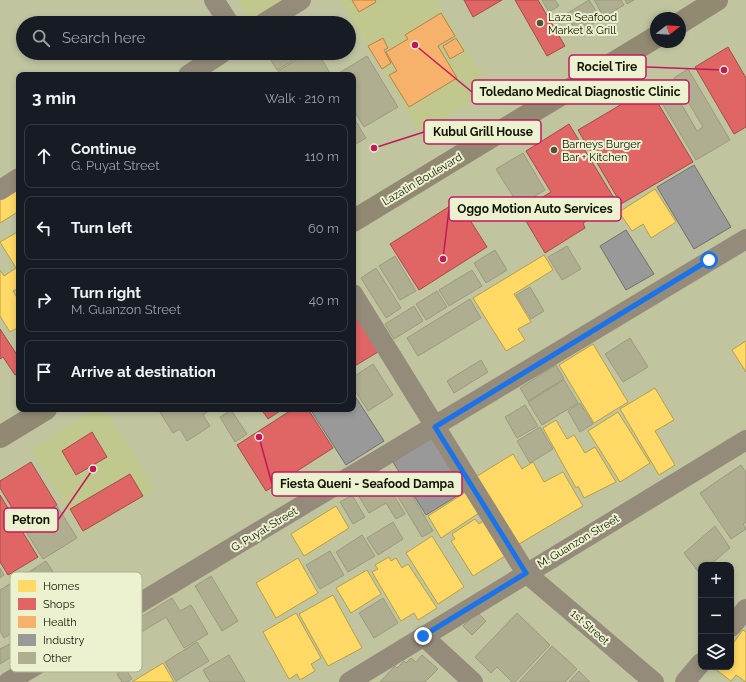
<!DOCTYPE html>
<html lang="en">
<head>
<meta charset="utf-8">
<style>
  :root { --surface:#171b24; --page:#20242c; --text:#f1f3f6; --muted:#9ea1a6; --line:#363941 }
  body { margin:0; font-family:Raleway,sans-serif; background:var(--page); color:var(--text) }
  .controls { position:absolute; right:12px; bottom:12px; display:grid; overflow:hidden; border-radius:8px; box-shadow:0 2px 6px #0003 }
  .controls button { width:36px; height:36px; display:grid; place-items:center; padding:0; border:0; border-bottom:1px solid var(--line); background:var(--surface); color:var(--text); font:20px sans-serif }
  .compass { position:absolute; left:650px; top:12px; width:36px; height:36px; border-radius:50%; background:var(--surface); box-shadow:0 2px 6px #0003; rotate:73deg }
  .stop { position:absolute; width:12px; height:12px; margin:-9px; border:3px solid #1a73e8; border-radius:50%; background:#fff }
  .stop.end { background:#1a73e8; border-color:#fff; box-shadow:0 1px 4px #0008 }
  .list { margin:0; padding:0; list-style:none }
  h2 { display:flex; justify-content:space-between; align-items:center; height:52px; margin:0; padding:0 16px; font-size:17px }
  h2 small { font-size:13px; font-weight:400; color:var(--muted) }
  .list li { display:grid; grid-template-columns:26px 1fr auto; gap:12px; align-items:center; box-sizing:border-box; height:64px; margin:0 8px 8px; padding:0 8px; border:1px solid var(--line); border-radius:8px }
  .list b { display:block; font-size:15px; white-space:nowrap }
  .list p { margin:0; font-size:13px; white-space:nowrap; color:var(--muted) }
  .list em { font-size:13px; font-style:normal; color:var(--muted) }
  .icon { flex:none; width:22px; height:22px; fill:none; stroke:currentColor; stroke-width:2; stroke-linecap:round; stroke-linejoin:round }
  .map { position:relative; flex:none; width:746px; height:682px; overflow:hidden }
  .search { position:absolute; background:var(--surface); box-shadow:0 2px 6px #0003; left:16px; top:16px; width:340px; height:44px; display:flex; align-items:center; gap:10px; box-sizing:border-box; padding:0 14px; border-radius:22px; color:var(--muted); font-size:15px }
  .panel { position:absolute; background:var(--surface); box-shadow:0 2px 6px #0003; left:16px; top:72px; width:340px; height:340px; border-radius:8px }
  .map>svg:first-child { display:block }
</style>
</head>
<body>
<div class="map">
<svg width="746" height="682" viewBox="0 0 746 682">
  <rect width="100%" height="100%" fill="#c0c5a0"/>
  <path fill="#c1c88e" d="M238,0H285L249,21Z
    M340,0H436L491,90L420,133Z
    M94,409H105L155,489L83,534L30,449Z"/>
  <path fill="#ffd966" stroke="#b89e47" d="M19,181V211L0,223V193Z
    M655,189L676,222L651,238L643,224L632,231L619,212Z
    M19,231V288L13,291L19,301V327L10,332L0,316V270L4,276L16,268L0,242Z
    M544,255L553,270L514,294L531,322L518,329L525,340L506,351L473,298Z
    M746,341V372L732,350Z
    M593,344L628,402L594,423L559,365Z
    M655,388L674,420L655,431L675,465L659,475L620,409Z
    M618,412L650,463L620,482L588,431Z
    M556,420L567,439L574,435L585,453L595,447L616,482L584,498L578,486L576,488L543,428Z
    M513,454L522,469L533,462L544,482L563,472L583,506L514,547L474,478Z
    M466,492L479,513L441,538L428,516Z
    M336,506L349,528L304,556L291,534Z
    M475,519L479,524L483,521L505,556L473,576L451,541L455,539L452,534Z
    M432,536L464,587L438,604L406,553Z
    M389,557L391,561L396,558L402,568L408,564L437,608L418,620L414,613L401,621L372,572L378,569L375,565Z
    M298,558L318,593L276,618L256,583Z
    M367,570L381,594L351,613L336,588Z
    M333,595L362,648L328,666L299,614Z
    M296,613L321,658L311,664L315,671L300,680L297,674L289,679L263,632Z
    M743,630L746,632V682L736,675L731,681L714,668L731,667V646Z
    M163,663L174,682H132Z"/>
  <path fill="#e06666" stroke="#a24d47" d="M464,0H502L473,17Z
    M515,0H538L565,46L547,56Z
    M728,47L746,78V127L734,134L695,67Z
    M649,88L693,162L621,204L578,130Z
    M569,124L617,203L583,223L585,228L545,253L520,211L551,192L526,151Z
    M458,201L487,247L419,290L390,244Z
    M353,301L383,349L353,367Z
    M0,329L19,358V373L15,375L3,357L0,359Z
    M261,409H279L280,411L268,419Z
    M293,409H308L333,448L266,491L237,445Z
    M92,432L107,457L76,475L62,451Z
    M31,462L57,505L23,526L0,488V481Z
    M130,474L143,496L83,531L70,509Z
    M0,495L38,557L8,575L0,562Z"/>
  <path fill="#f6b26b" stroke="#b2834b" d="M352,0H375L376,2L359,12Z
    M441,13L455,36L438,46L457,78L409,107L389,75L397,71L386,52L408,39L405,35Z
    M383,38L388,48L384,50L391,63L382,69L368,46Z
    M456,38L464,51L450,59L443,46Z"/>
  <path fill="#999" stroke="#70716b" d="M694,165L731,227L694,249L657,187Z
    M626,230L654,274L626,290L600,246Z
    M353,393L384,441L346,465L310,409H353Z
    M431,437L465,491L426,515L393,462Z"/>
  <path fill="#afae90" stroke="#9b9a7d" d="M542,0H555L559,6L549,12Z
    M589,0L601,19L577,33L566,14Z
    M594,0H621L624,5L604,17Z
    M625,0H634L627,4Z
    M296,16L300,23H284Z
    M291,53L295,59L277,70L267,54Z
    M295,53H304L297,57Z
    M308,53H318L330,73L326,75H280L278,71Z
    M367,56L398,107L364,127L353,109V75H336Z
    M688,69L730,140L696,160L654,90L668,81L697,131L703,127L674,78Z
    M353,117L366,138L354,145L353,144Z
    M523,153L545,190L519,206L496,169Z
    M567,246L581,269L562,280L548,257Z
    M495,250L507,270L486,283L474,263Z
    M395,256L416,291L400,300L379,266Z
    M376,268L401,308L386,318L361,278Z
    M472,270L482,286L449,306L439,290Z
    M530,287L544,311L531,319L516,295Z
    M437,291L447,307L426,320L416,304Z
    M470,299L481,318L418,356L407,338Z
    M414,306L423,321L394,339L385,324Z
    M630,338L648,367L623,382L605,354Z
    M481,360L488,372L454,393L447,381Z
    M373,364L393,395L368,411L353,387V377Z
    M556,365L564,379L528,401L520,388Z
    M564,380L578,403L542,425L528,402Z
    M580,403L593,424L580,432L568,411Z
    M525,405L538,426L517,438L505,417Z
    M158,409H210V410L203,415L210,426L187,441L180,429L173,433Z
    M231,410L247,434L235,442L220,417Z
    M540,427L553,449L530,463L517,441Z
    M741,465L746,472V522L743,524L746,529L731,539L700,493Z
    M381,474L405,514L396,519L386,503L369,513L355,490Z
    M405,483L433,531L422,537L394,490Z
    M352,495L365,517L353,524L340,502Z
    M57,506L77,538L43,559L23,527Z
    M393,522L403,539L378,555L367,538Z
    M715,526L730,548L710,565H701L700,574L684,553Z
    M362,535L375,556L348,572L336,552Z
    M330,551L344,575L320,589L306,565Z
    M46,561L58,580L32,596L21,577Z
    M0,568L4,575L0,578Z
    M211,576L238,621L222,631L195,586Z
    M13,582L35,618L4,638L0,631V590Z
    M172,598L180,611L191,605L208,634L184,648L166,617L125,642L118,631Z
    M383,598L398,623L374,638L359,613Z
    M477,612L486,621L472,635L463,626Z
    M517,613L550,645L515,682H512L497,667L491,673L475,657Z
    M197,642L209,661L176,681L165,662Z
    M10,644L16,654L0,664V649Z
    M552,646L577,669L565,682H519Z
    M229,655L245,682H210L203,670Z
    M422,655L438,669L425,682H380L395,666L397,668L404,661L406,663L411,658L416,662Z
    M125,668L132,679L127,682H122L117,674Z
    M579,671L590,682H569Z"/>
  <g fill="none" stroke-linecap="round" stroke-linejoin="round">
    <path stroke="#958b7a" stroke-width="20" d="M214,0L229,23
      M264,23L301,0
      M188,75L222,53
      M0,190L19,178
      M353,294L526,573L654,682
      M731,627L746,609
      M423,636L473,682
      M8,682L746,239
      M349,682L746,440
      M685,682L701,663"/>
    <path stroke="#918972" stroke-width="22" d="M680,23L717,0
      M353,221L656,37
      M0,437L46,409"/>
  </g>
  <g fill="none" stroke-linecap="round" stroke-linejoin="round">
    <path stroke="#1a73e8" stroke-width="5" d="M423,636L526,573L435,427L709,260"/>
  </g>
  <g fill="#4f5238" stroke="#ecf1d0" stroke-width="1.5">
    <circle cx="540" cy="23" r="4"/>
    <circle cx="554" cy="150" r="4"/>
  </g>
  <g text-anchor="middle" stroke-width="4" stroke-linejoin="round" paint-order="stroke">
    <g font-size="11" fill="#121400" stroke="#ecf1d0" text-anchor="start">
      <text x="548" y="21">Laza Seafood<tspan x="548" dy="13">Market &amp; Grill</tspan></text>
      <text x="562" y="148">Barneys Burger<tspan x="562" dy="13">Bar + Kitchen</tspan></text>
    </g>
    <g font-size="11" fill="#121400" stroke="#ecf1d0">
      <text transform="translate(422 179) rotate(-31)" y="4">Lazatin Boulevard</text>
      <text transform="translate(264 529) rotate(-31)" y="4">G. Puyat Street</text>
      <text transform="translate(578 541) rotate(-31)" y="4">M. Guanzon Street</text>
      <text transform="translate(590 627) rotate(41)" y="4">1st Street</text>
    </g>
  </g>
  <rect x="10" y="572" width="132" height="100" rx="6" fill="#ecf1d0" stroke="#abaf92" stroke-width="1"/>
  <rect x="18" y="580" width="18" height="12" fill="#ffd966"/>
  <rect x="18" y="598" width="18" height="12" fill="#e06666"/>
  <rect x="18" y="616" width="18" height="12" fill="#f6b26b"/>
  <rect x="18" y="634" width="18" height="12" fill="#999"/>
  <rect x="18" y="652" width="18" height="12" fill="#afae90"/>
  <g font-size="11" fill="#121400">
    <text x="43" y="590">Homes</text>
    <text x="43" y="608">Shops</text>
    <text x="43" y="626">Health</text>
    <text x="43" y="644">Industry</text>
    <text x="43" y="662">Other</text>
  </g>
  <path fill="none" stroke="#c2185b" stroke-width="1.5" d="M724 70L646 67M415 45L472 92M374 148L424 132M443 259L449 209M259 437L272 484M93 469L58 520"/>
  <g fill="#c2185b" stroke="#ecf1d0" stroke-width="1.5">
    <circle cx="724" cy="70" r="4"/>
    <circle cx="415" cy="45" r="4"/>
    <circle cx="374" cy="148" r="4"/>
    <circle cx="443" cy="259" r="4"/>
    <circle cx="259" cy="437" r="4"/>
    <circle cx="93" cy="469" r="4"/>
  </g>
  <g fill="#ecf1d0" stroke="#c2185b" stroke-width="1.5">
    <rect x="569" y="55" width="77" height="24" rx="4"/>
    <rect x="472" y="80" width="217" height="24" rx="4"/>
    <rect x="424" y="120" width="117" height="24" rx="4"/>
    <rect x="449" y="197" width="172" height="24" rx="4"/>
    <rect x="272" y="472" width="190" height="24" rx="4"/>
    <rect x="4" y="508" width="54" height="24" rx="4"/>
  </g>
  <g font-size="12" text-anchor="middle" font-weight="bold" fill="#121400">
    <text x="607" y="71">Rociel Tire</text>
    <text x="580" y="96">Toledano Medical Diagnostic Clinic</text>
    <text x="483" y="136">Kubul Grill House</text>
    <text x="535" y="213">Oggo Motion Auto Services</text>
    <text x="367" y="488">Fiesta Queni - Seafood Dampa</text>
    <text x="31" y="524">Petron</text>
  </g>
</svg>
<div class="controls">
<button>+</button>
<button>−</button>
<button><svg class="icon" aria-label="layers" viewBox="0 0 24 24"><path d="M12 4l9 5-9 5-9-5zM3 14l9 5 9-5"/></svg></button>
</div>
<svg class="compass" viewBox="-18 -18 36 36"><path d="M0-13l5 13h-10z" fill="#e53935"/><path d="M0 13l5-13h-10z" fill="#9ea1a6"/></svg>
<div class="stop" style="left:709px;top:260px"></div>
<div class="stop end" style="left:423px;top:636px"></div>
<div class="search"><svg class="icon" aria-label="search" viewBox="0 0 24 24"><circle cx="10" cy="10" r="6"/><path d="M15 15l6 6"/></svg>Search here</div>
<section class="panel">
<h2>3 min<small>Walk · 210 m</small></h2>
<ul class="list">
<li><svg class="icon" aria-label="ahead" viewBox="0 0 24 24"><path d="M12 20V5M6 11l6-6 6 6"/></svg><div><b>Continue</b><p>G. Puyat Street</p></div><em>110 m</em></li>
<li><svg class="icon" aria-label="left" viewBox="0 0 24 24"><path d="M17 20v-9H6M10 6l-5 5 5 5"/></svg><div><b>Turn left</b></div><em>60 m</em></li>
<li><svg class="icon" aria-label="right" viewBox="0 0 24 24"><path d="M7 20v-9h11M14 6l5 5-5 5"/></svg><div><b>Turn right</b><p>M. Guanzon Street</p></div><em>40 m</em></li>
<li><svg class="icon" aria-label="arrive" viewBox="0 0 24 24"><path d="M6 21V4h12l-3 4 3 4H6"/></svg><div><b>Arrive at destination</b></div></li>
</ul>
</section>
</div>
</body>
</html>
